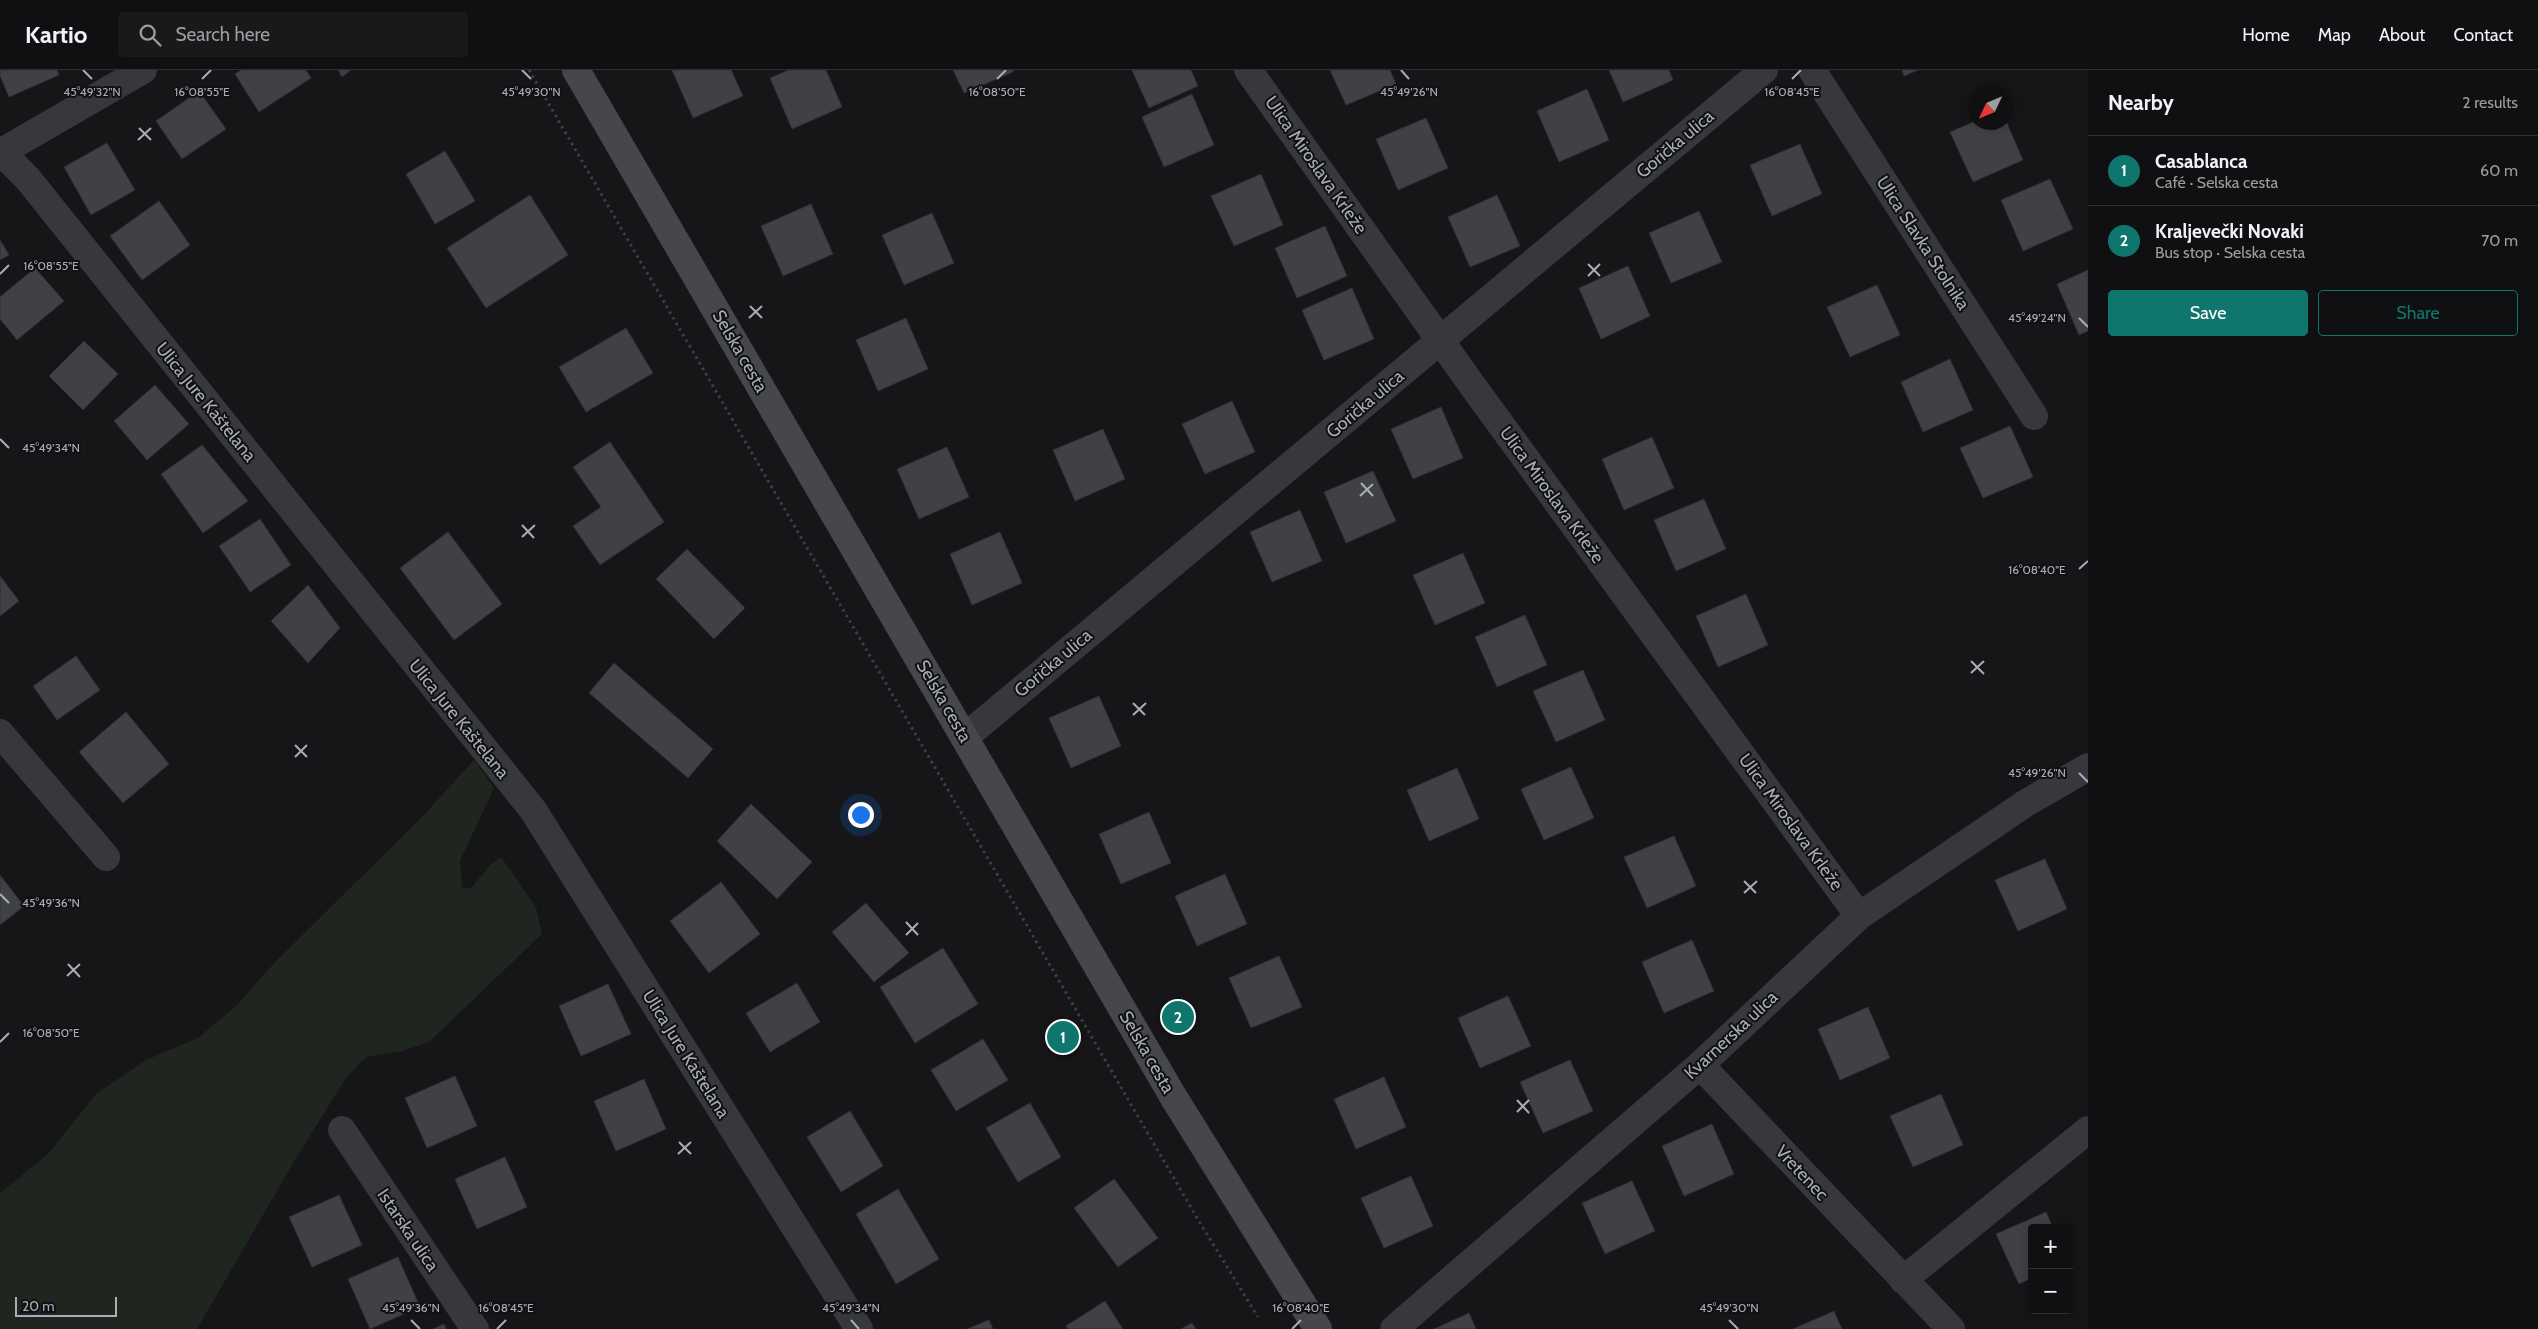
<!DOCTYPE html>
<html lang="en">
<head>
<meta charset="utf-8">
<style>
  :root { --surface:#101012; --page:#19191b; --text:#f1f3f6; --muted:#9c9d9f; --line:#303032; --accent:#0f766e }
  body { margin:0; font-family:Cabin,sans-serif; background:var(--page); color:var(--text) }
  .controls { position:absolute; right:15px; bottom:15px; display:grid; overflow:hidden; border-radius:5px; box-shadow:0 2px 12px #0003 }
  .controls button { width:45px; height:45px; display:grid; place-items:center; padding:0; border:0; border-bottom:1px solid var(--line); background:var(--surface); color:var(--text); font:25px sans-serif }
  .compass { position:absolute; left:1968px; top:15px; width:45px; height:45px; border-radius:50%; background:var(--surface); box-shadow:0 2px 12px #0003; rotate:226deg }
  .scale { position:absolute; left:15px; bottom:12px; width:102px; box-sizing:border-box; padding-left:5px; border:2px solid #a8adb8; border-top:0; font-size:14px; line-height:18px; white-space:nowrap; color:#a8adb8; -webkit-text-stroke:4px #111113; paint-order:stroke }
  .you { position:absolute; left:860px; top:744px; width:18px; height:18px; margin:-12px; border:4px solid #fff; border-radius:50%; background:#1a73e8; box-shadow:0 0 0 8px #1a73e833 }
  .badge { display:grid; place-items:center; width:32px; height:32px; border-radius:50%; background:var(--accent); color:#fff; font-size:16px; font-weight:700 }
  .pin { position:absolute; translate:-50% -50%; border:2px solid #fff; box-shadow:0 1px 5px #0006 }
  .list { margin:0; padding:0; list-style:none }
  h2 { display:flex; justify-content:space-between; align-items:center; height:65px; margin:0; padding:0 20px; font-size:21px }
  h2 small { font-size:16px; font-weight:400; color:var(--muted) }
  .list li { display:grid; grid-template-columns:32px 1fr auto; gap:15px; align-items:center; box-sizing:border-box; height:70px; padding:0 20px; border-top:1px solid var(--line) }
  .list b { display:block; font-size:19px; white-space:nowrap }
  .list p { margin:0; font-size:16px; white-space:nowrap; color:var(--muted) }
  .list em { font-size:16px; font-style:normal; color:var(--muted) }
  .actions { display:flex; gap:10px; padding:15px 20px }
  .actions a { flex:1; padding:11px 0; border:1px solid var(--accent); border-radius:5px; text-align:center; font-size:18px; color:var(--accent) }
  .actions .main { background:var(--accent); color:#fff }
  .icon { flex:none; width:28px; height:28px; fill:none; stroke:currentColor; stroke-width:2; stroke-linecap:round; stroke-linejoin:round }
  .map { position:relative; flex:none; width:2088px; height:1259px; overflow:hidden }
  header { display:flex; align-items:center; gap:30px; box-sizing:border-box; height:70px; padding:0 25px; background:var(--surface); border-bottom:1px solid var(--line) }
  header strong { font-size:24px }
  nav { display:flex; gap:28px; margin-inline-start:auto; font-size:18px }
  .search { width:350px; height:45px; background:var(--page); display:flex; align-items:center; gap:12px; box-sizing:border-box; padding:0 18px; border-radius:5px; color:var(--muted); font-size:19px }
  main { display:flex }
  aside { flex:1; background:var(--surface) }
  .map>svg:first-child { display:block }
</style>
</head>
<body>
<header>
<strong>Kartio</strong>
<div class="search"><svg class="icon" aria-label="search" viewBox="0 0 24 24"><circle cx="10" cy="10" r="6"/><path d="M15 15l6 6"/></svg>Search here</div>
<nav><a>Home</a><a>Map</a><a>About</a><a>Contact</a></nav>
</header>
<main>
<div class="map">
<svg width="2088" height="1259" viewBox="0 0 2088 1259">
  <rect width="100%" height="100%" fill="#161618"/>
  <path fill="#1e261f" d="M474,690L494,718L460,791L462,818H471L490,795L501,787L536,837L542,864L429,972L403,981L366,987L346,1008L292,1095L197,1259H0V1123L49,1083L96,1024L146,990L198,968L236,936L275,892L420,749Z"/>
  <path fill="#404145" stroke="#303034" d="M0,0H57L59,5L9,27L0,6Z
    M241,0H306L311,8L259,42L235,4Z
    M338,0H351L342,7Z
    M672,0H731L743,26L693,48Z
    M789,0H826L842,37L792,59L770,8Z
    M953,0H1013V2L964,23Z
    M1132,0H1191L1198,16L1149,38Z
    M1330,0H1390L1396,14L1346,35Z
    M1609,0H1669L1673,10L1623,32Z
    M1902,0H1918L1904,6Z
    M1587,19L1609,70L1559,92L1537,41Z
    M199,21L226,59L182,89L156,51Z
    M1192,24L1214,75L1164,97L1142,47Z
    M1426,48L1448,98L1398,120L1376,69Z
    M1976,51H2006L2023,90L1973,112L1950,62Z
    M107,73L135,120L91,145L64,97Z
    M1800,74L1822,124L1772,146L1750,95Z
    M445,81L475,131L435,154L406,104Z
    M1261,104L1283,155L1234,176L1211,126Z
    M2050,109L2073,159L2023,181L2001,130Z
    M530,125L568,185L486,238L447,178Z
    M1497,125L1520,176L1470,197L1448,147Z
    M159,131L190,175L142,210L110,166Z
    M811,134L833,184L783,206L761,156Z
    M1699,141L1722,192L1671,213L1649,163Z
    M932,143L954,193L904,215L882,165Z
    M1325,156L1347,206L1297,228L1275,178Z
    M0,170L9,185L0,190Z
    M1628,196L1650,246L1601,269L1579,218Z
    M35,198L64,231L17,270L0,249V227Z
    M2088,200V261L2079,265L2057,214Z
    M1877,215L1900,265L1850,287L1827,237Z
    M1352,218L1374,269L1324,290L1302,240Z
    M906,248L928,299L878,321L856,270Z
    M626,258L653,303L586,342L559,297Z
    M84,271L118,304L83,340L49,306Z
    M1950,289L1973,340L1923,362L1901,312Z
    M155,315L189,354L147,390L114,351Z
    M1232,331L1255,382L1205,404L1182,354Z
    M1441,337L1463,388L1413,409L1391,359Z
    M2010,356L2033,407L1983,428L1960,378Z
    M1103,359L1125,409L1075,431L1053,380Z
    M1652,367L1674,418L1624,440L1602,389Z
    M610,372L664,452L600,495L573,456L601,437L573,397Z
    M202,375L248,431L203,463L161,404Z
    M947,377L969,427L919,449L897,399Z
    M1373,401L1396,451L1346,473L1324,422Z
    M1704,429L1726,479L1676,501L1654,450Z
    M1300,440L1322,491L1272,512L1250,462Z
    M260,449L291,495L250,522L219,476Z
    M448,462L502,534L454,570L400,498Z
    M1000,462L1022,513L972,535L950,484Z
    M687,479L745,538L714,569L656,509Z
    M1463,483L1485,533L1435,555L1413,505Z
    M0,506L19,531L0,546Z
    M308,515L340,558L308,593L271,551Z
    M1746,524L1768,575L1718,597L1696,546Z
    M1525,545L1547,595L1497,617L1475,567Z
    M76,586L100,620L57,650L33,616Z
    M614,593L713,679L688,708L589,623Z
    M1583,600L1605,650L1556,672L1533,621Z
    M1099,626L1121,676L1071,698L1049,648Z
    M126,642L169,694L123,733L79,682Z
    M1571,697L1594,748L1544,770L1521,719Z
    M1457,698L1479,749L1429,771L1407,720Z
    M751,734L812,792L777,829L717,771Z
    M1149,742L1171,793L1121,814L1099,764Z
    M1674,766L1696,816L1647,838L1624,787Z
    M2045,789L2067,839L2018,861L1995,810Z
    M1225,804L1247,854L1197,876L1175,826Z
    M0,805L24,836L0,855Z
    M721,812L760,864L709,903L670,851Z
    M866,833L909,883L874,912L832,862Z
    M1692,870L1714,921L1664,943L1642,892Z
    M943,878L978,934L915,973L880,917Z
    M1279,886L1302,937L1251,958L1229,908Z
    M797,913L820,952L770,982L746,943Z
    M608,914L631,964L581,986L559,936Z
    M1508,926L1531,976L1480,998L1458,948Z
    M1868,937L1890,988L1840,1010L1818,959Z
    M983,969L1008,1010L956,1041L931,1000Z
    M1570,990L1593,1041L1543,1063L1520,1012Z
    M455,1006L477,1056L427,1078L405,1028Z
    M1384,1007L1406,1057L1356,1079L1334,1029Z
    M644,1009L666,1059L616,1081L594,1031Z
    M1941,1024L1963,1075L1913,1097L1890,1046Z
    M1030,1033L1061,1087L1018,1112L986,1058Z
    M850,1041L883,1096L841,1122L807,1067Z
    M1712,1054L1734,1104L1684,1126L1662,1076Z
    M505,1087L527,1137L477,1159L455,1109Z
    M1411,1106L1433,1156L1384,1178L1361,1128Z
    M1114,1109L1158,1168L1118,1197L1074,1138Z
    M1632,1111L1655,1161L1605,1184L1582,1133Z
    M898,1119L939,1189L896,1214L856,1144Z
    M339,1125L362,1175L312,1197L289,1147Z
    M2046,1142L2053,1158H2032V1208L2019,1214L1996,1164Z
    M398,1187L420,1237L370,1259L348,1209Z
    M1105,1231L1123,1259H1068L1066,1256Z
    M1834,1241L1842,1259H1793Z
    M1469,1243L1476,1259H1434Z
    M989,1250L993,1259H967Z
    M1192,1253L1196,1259H1181Z
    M444,1254L446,1259H433Z"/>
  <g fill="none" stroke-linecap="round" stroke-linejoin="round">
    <path stroke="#3d3f44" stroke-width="3" stroke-dasharray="2.5 4" stroke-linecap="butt" d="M529,0L1200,1153L1258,1247"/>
    <path stroke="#37383d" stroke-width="28" d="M1248,0L1472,315L1859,846
      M1812,0L2034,346
      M0,81L28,109L533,740L859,1259
      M0,83L143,0
      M0,663L106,787
      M965,667L1764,0
      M1700,995L1951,1259
      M342,1060L475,1259
      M1903,1210L2088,1060
      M1394,1259L1700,995L1859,846L2026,733L2088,697"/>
    <path stroke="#45474d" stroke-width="28" d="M576,0L1174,1028L1318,1259"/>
  </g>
  <path fill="none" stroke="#a8adb8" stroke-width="2" d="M83,0L92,9M522,0L531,9M1401,0L1409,9M202,9L211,0M997,9L1006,0M1792,9L1801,0M139,58L151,70M138,70L151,58M1588,194L1600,206M0,204L9,195M1588,206L1600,194M750,236L762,248M749,248L762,236M2079,248L2088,257M0,369L9,378M1361,413L1373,426M1360,426L1373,414M522,455L534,468M522,467L535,455M2079,499L2088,491M1971,591L1984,604M1971,603L1984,591M1133,633L1145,645M1133,645L1146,633M295,675L307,687M295,687L307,675M2079,703L2088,712M1744,811L1756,823M1744,823L1757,811M0,824L9,833M906,852L918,865M906,865L918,853M68,894L80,907M67,906L80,894M0,972L9,963M1517,1030L1529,1043M1517,1042L1529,1030M679,1072L691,1084M678,1084L691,1072M411,1250L420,1259M851,1250L859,1259M1729,1250L1738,1259M497,1259L506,1250M1292,1259L1301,1250"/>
  <g text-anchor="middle" stroke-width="4" stroke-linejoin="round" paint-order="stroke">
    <g font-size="18" fill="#a8adb8" stroke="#111113">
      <text transform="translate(1675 74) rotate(-40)" y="6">Gorička ulica</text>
      <text transform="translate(1316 95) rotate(55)" y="6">Ulica Miroslava Krleže</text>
      <text transform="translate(1923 173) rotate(57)" y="6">Ulica Slavka Stolnika</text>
      <text transform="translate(740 281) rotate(60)" y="6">Selska cesta</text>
      <text transform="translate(206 332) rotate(51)" y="6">Ulica Jure Kaštelana</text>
      <text transform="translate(1365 334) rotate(-40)" y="6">Gorička ulica</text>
      <text transform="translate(1552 425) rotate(54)" y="6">Ulica Miroslava Krleže</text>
      <text transform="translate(1053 593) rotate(-40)" y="6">Gorička ulica</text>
      <text transform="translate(944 631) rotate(60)" y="6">Selska cesta</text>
      <text transform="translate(459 649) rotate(51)" y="6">Ulica Jure Kaštelana</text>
      <text transform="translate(1791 752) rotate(54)" y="6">Ulica Miroslava Krleže</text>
      <text transform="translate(1731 965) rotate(-43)" y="6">Kvarnerska ulica</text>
      <text transform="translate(1147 982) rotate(60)" y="6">Selska cesta</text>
      <text transform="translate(686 984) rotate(58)" y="6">Ulica Jure Kaštelana</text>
      <text transform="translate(1802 1103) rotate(47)" y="6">Vretenec</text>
      <text transform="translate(408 1160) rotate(56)" y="6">Istarska ulica</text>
    </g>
  </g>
  <g font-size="12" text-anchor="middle" fill="#a8adb8" stroke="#111113" stroke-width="4" stroke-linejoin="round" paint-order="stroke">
    <text x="202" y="26">16°08'55"E</text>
    <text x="997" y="26">16°08'50"E</text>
    <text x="1792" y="26">16°08'45"E</text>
    <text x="92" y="26">45°49'32"N</text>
    <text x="531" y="26">45°49'30"N</text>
    <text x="1409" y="26">45°49'26"N</text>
    <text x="51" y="200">16°08'55"E</text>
    <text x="2037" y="252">45°49'24"N</text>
    <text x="51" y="382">45°49'34"N</text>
    <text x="2037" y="504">16°08'40"E</text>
    <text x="2037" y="707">45°49'26"N</text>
    <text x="51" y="837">45°49'36"N</text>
    <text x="51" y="967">16°08'50"E</text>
    <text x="411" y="1242">45°49'36"N</text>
    <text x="851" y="1242">45°49'34"N</text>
    <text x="1729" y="1242">45°49'30"N</text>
    <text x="506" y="1242">16°08'45"E</text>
    <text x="1301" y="1242">16°08'40"E</text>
  </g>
</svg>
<div class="controls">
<button>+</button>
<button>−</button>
</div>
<svg class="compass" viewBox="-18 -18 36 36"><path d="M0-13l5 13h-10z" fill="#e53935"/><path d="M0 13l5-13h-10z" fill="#9c9d9f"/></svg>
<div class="scale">20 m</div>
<div class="you"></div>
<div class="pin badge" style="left:1063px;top:967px">1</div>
<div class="pin badge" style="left:1178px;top:947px">2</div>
</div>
<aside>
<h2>Nearby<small>2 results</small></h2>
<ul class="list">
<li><span class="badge">1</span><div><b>Casablanca</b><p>Café · Selska cesta</p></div><em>60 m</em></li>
<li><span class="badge">2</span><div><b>Kraljevečki Novaki</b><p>Bus stop · Selska cesta</p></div><em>70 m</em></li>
</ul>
<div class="actions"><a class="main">Save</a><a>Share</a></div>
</aside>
</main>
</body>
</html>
